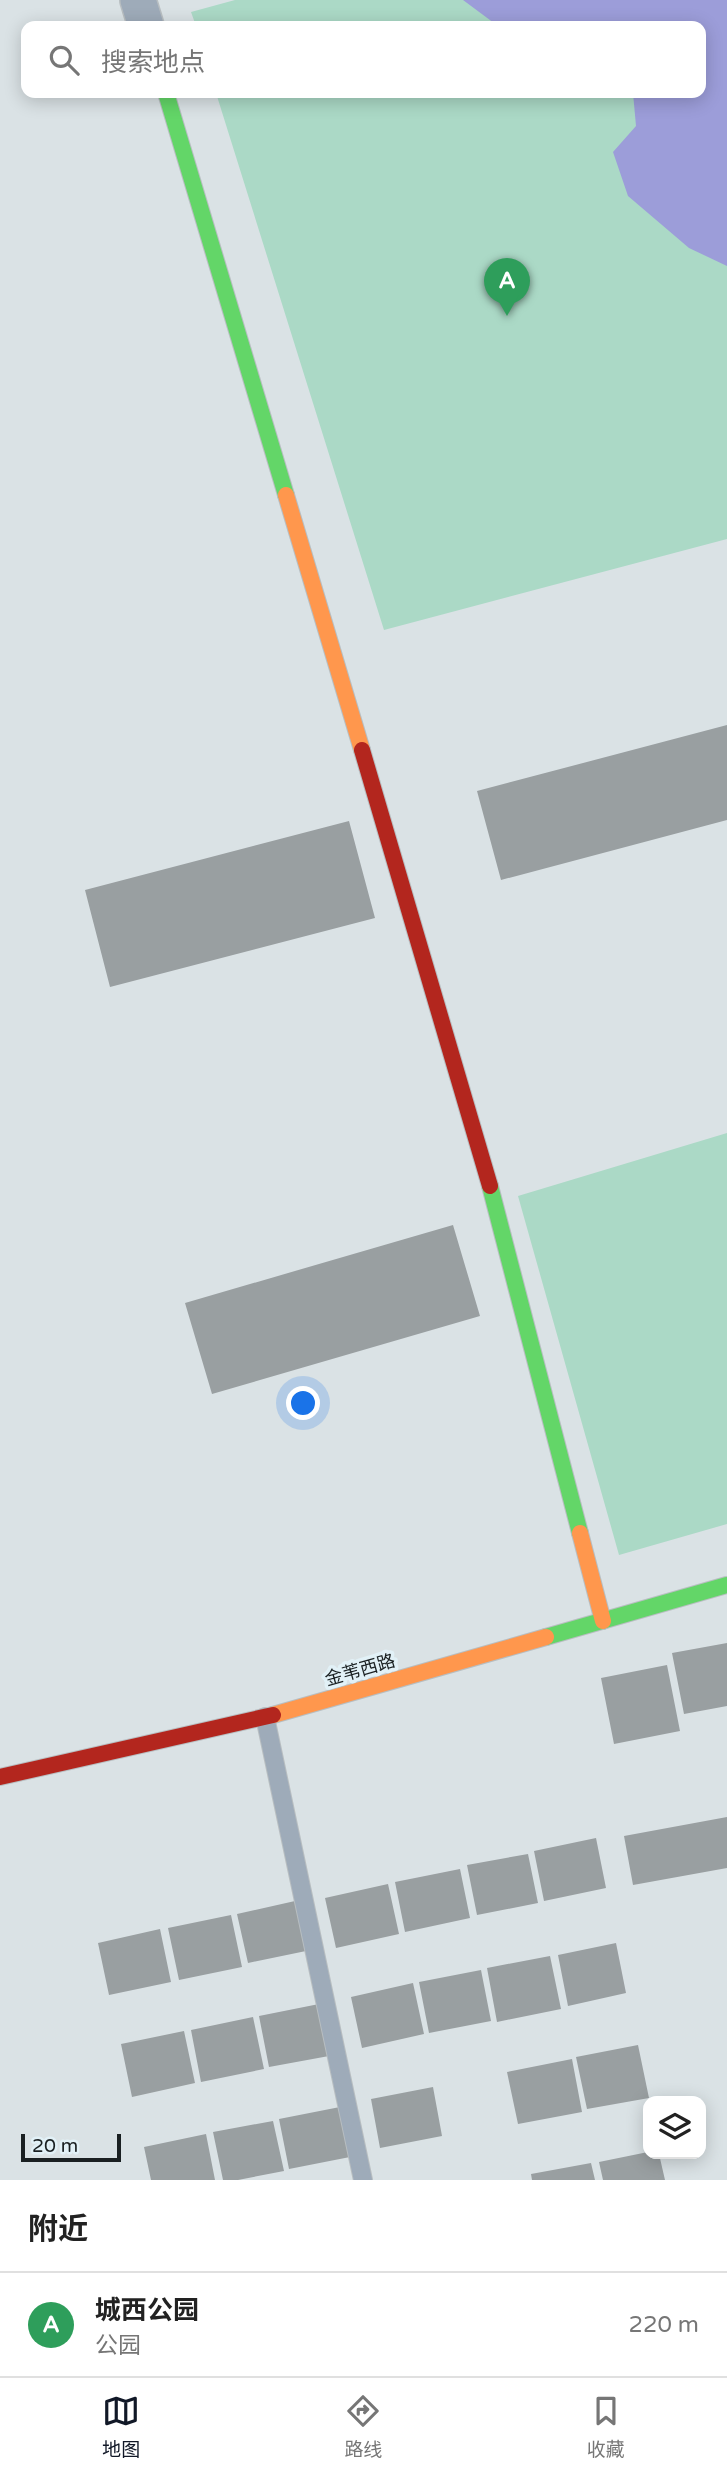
<!DOCTYPE html>
<html lang="zh">
<head>
<meta charset="utf-8">
<style>
  :root { --surface:#fff; --page:#f2f2f2; --text:#222; --muted:#767676; --line:#e0e0e0; --accent:#111827 }
  body { margin:0; font-family:"Varela Round","Noto Sans SC",sans-serif; background:var(--page); color:var(--text) }
  .controls { position:absolute; right:21px; bottom:21px; display:grid; overflow:hidden; border-radius:14px; box-shadow:0 4px 18px #0003 }
  .controls button { width:63px; height:63px; display:grid; place-items:center; padding:0; border:0; border-bottom:2px solid var(--line); background:var(--surface); color:var(--text); font:35px sans-serif }
  .scale { position:absolute; left:21px; bottom:18px; width:100px; box-sizing:border-box; padding-left:7px; border:4px solid #1a2022; border-top:0; font-size:19px; line-height:24px; white-space:nowrap; color:#1a2022; -webkit-text-stroke:5px #e2f1f7; paint-order:stroke }
  .you { position:absolute; left:304px; top:1404px; width:24px; height:24px; margin:-18px; border:5px solid #fff; border-radius:50%; background:#1a73e8; box-shadow:0 0 0 10px #1a73e833 }
  .badge { display:grid; place-items:center; width:46px; height:46px; border-radius:50%; background:var(--accent); color:#fff; font-size:23px; font-weight:700 }
  .pin { position:absolute; translate:-50% -58px; filter:drop-shadow(0 2px 4px #0008) }
  .pin::after { content:''; position:absolute; top:37px; width:24px; height:21px; background:inherit; clip-path:polygon(0 0,100% 0,50% 100%) }
  .list { margin:0; padding:0; list-style:none }
  h2 { display:flex; justify-content:space-between; align-items:center; height:91px; margin:0; padding:0 28px; font-size:30px }
  h2 small { font-size:23px; font-weight:400; color:var(--muted) }
  .list li { display:grid; grid-template-columns:46px 1fr auto; gap:21px; align-items:center; box-sizing:border-box; height:105px; padding:0 28px; border-top:2px solid var(--line) }
  .list b { display:block; font-size:26px; white-space:nowrap }
  .list p { margin:0; font-size:23px; white-space:nowrap; color:var(--muted) }
  .list em { font-size:23px; font-style:normal; color:var(--muted) }
  .icon { flex:none; width:38px; height:38px; fill:none; stroke:currentColor; stroke-width:2; stroke-linecap:round; stroke-linejoin:round }
  .map { position:relative; flex:none; width:727px; height:2180px; overflow:hidden }
  .search { position:absolute; background:var(--surface); box-shadow:0 4px 18px #0003; left:21px; right:21px; top:21px; height:77px; display:flex; align-items:center; gap:18px; box-sizing:border-box; padding:0 24px; border-radius:14px; color:var(--muted); font-size:26px }
  .sheet { height:196px; background:var(--surface) }
  nav { display:flex; justify-content:space-around; align-items:center; box-sizing:border-box; height:98px; border-top:2px solid var(--line); background:var(--surface); font-size:19px; color:var(--muted) }
  nav a { display:grid; justify-items:center; gap:4px }
  nav .on { color:var(--accent) }
  .map>svg:first-child { display:block }
</style>
</head>
<body>
<div class="map">
<svg width="727" height="2180" viewBox="0 0 727 2180">
  <rect width="100%" height="100%" fill="#dae2e5"/>
  <path fill="#abd9c6" d="M235,0H727V539L384,630L216,93H701V26H196L191,12Z
    M727,1133V1524L619,1555L518,1196Z"/>
  <path fill="#9c9dd9" d="M463,0H727V266L689,248L628,196L613,152L636,126L633,93H701V26H498Z"/>
  <path fill="#999fa1" d="M727,725V820L501,880L477,791Z
    M349,821L375,918L110,987L85,890Z
    M453,1225L480,1316L212,1394L185,1303Z
    M727,1643V1706L684,1714L672,1653Z
    M667,1665L680,1731L614,1744L601,1678Z
    M727,1817V1868L633,1885L624,1836Z
    M596,1838L606,1888L544,1901L534,1851Z
    M528,1854L538,1903L477,1915L467,1865Z
    M460,1869L470,1918L405,1932L395,1882Z
    M388,1884L399,1934L336,1948L325,1898Z
    M295,1901L306,1951L248,1963L237,1914Z
    M231,1915L242,1967L179,1980L168,1928Z
    M160,1929L171,1982L109,1995L98,1943Z
    M616,1943L626,1993L568,2006L558,1955Z
    M550,1956L561,2009L497,2022L487,1968Z
    M481,1970L491,2021L429,2033L419,1982Z
    M413,1983L424,2034L362,2048L351,1997Z
    M319,2004L329,2056L269,2067L259,2016Z
    M253,2017L264,2069L201,2082L191,2030Z
    M184,2031L195,2083L132,2097L121,2044Z
    M638,2045L649,2098L587,2109L576,2057Z
    M572,2059L582,2112L518,2124L507,2072Z
    M433,2087L442,2136L380,2148L371,2099Z
    M340,2107L350,2157L289,2169L279,2119Z
    M273,2121L284,2171L238,2180H223L213,2132Z
    M206,2134L215,2180H151L144,2147Z
    M648,2152V2154H659L665,2180H603L599,2162Z
    M591,2163L595,2180H532L531,2174Z"/>
  <g fill="none" stroke-linecap="round" stroke-linejoin="round">
    <defs>
      <path id="lane" d="M265,1717L363,2180"/>
      <path id="street" d="M138,0L146,26"/>
      <path id="fast" d="M166,93L286,495
        M490,1186L580,1533
        M546,1637L727,1585"/>
      <path id="slow" d="M286,495L362,750
        M580,1533L603,1621
        M273,1715L546,1637"/>
      <path id="jam" d="M362,750L490,1186
        M0,1777L273,1715"/>
    </defs>
    <use href="#lane" stroke="#b8bec1" stroke-width="20"/>
    <use href="#street" stroke="#b8bec1" stroke-width="38"/>
    <use href="#fast" stroke="#b8bec1" stroke-width="18"/>
    <use href="#slow" stroke="#b8bec1" stroke-width="18"/>
    <use href="#jam" stroke="#b8bec1" stroke-width="18"/>
    <use href="#lane" stroke="#9eabb9" stroke-width="18"/>
    <use href="#street" stroke="#9eabb9" stroke-width="35"/>
    <use href="#fast" stroke="#63d668" stroke-width="16"/>
    <use href="#slow" stroke="#ff974d" stroke-width="16"/>
    <use href="#jam" stroke="#b3261e" stroke-width="16"/>
  </g>
  <g text-anchor="middle" stroke-width="7" stroke-linejoin="round" paint-order="stroke">
    <g font-size="18" fill="#1a2022" stroke="#e2f1f7">
      <text transform="translate(360 1670) rotate(-16)" y="6">金苇西路</text>
    </g>
  </g>
</svg>
<div class="controls">
<button><svg class="icon" aria-label="layers" viewBox="0 0 24 24"><path d="M12 4l9 5-9 5-9-5zM3 14l9 5 9-5"/></svg></button>
</div>
<div class="scale">20 m</div>
<div class="you"></div>
<div class="pin badge" style="left:507px;top:316px;background:#2e9e5b">A</div>
<div class="search"><svg class="icon" aria-label="search" viewBox="0 0 24 24"><circle cx="10" cy="10" r="6"/><path d="M15 15l6 6"/></svg>搜索地点</div>
</div>
<section class="sheet">
<h2>附近<small></small></h2>
<ul class="list">
<li><span class="badge" style="background:#2e9e5b">A</span><div><b>城西公园</b><p>公园</p></div><em>220 m</em></li>
</ul>
</section>
<nav>
<a class="on"><svg class="icon" aria-label="map" viewBox="0 0 24 24"><path d="M3 6l6-2 6 2 6-2v14l-6 2-6-2-6 2zM9 4v14M15 6v14"/></svg>地图</a>
<a><svg class="icon" aria-label="directions" viewBox="0 0 24 24"><path d="M12 3l9 9-9 9-9-9zM9 14v-3h6M13 9l2 2-2 2"/></svg>路线</a>
<a><svg class="icon" aria-label="saved" viewBox="0 0 24 24"><path d="M7 4h10v16l-5-4-5 4z"/></svg>收藏</a>
</nav>
</body>
</html>
